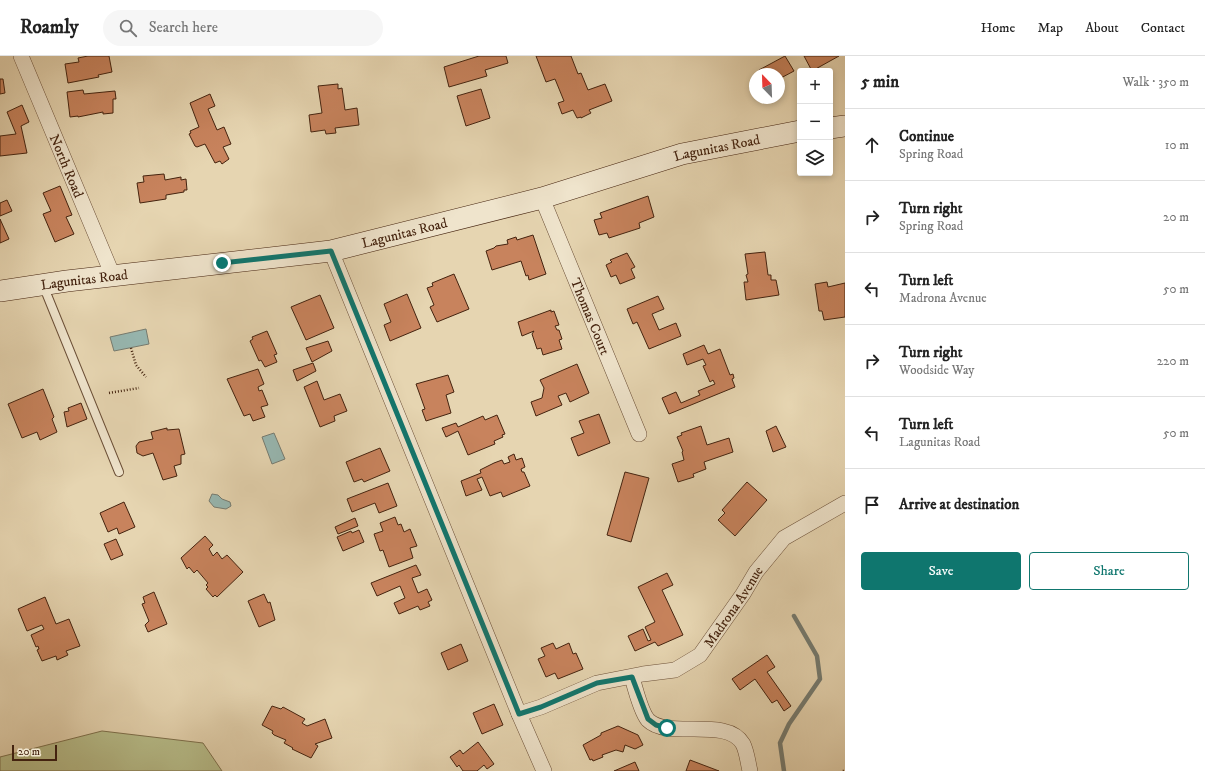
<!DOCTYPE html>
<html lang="en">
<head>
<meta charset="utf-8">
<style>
  :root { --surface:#fff; --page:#f6f6f6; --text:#222; --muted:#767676; --line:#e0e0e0; --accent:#0f766e }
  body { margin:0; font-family:"IM FELL DW Pica",serif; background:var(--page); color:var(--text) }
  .controls { position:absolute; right:12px; top:12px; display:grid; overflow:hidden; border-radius:4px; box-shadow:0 2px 6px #0003 }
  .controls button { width:36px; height:36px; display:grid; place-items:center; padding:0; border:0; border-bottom:1px solid var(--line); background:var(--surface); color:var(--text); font:20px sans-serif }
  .compass { position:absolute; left:749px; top:12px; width:36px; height:36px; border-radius:50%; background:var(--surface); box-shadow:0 2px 6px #0003; rotate:337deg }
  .scale { position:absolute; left:12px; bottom:10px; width:45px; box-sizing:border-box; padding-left:4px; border:2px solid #44230f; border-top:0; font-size:11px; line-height:14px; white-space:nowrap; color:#44230f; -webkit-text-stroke:3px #efe4cc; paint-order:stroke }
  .stop { position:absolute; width:12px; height:12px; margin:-9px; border:3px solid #0f766e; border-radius:50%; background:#fff }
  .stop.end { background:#0f766e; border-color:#fff; box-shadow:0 1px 4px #0008 }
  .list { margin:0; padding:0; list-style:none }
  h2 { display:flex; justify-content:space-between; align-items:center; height:52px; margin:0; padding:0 16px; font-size:17px }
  h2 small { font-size:13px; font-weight:400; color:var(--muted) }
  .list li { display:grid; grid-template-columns:26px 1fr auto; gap:12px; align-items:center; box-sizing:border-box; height:72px; padding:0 16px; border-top:1px solid var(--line) }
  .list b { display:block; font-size:15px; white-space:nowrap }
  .list p { margin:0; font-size:13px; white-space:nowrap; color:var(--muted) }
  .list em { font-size:13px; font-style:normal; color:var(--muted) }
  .actions { display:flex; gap:8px; padding:12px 16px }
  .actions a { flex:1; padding:9px 0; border:1px solid var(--accent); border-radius:4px; text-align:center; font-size:14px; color:var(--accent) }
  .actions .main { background:var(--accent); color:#fff }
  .icon { flex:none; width:22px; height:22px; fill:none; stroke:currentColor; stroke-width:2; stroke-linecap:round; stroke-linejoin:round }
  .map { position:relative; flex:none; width:845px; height:715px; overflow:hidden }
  header { display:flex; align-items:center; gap:24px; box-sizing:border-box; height:56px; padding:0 20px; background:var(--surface); border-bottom:1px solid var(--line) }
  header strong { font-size:19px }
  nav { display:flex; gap:22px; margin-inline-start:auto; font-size:14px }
  .search { width:280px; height:36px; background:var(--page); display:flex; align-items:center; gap:10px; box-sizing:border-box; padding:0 14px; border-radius:22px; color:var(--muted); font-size:15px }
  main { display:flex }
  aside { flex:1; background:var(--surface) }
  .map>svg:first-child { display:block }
</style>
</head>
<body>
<header>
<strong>Roamly</strong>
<div class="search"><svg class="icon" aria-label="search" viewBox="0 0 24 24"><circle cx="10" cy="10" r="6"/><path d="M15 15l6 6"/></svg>Search here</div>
<nav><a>Home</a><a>Map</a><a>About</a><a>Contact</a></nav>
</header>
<main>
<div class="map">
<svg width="845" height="715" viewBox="0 0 845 715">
  <rect width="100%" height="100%" fill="#e6d5b1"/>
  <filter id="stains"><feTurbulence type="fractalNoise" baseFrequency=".005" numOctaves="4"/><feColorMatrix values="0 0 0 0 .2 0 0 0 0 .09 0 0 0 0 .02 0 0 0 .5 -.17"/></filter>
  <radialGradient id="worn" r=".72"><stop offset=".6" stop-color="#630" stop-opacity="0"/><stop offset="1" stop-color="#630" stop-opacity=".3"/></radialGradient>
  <path fill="#b7bd8a" stroke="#7e704c" d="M102,675L203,687L222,715H0V701Z"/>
  <path fill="#97b8b2" stroke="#767c71" d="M146,273L149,288L114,295L110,281Z
    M274,377L285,403L272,408L262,381Z
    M212,438L218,439L222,443L230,446L231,450L226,453L214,451L209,445Z"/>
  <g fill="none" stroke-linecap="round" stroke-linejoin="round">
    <path stroke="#767c71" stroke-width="4.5" d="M784,715L780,687L789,668L820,623L817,600L794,560"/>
  </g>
  <path fill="#c8835d" stroke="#44230f" d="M88,0H109L112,16L98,19L99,21L68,27L65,8L79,6L78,2Z
    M479,0H506L508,7L485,14L487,20L449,31L444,11Z
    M536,0H571L578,18L581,17L588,34L605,28L612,45L589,54L591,57L581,62V61L577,62L573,54L562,58L558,47L564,45L555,23L546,26Z
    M785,0L794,15L779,23V18H761L759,14Z
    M804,0H839L812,15Z
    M0,23H3L5,37L0,38Z
    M338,28V33L342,32L345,54L357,52L359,69L335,72L336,77L326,78L325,74L311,76L309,59L322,57L318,30Z
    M481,33L490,62L466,70L457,40Z
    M83,34L84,38L115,35L116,43H113V57L103,58V56L78,61V60L70,61L67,36Z
    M210,38L215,50L208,53L217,74L224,71L231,88L223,91L229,103L222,108L220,105L215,107L205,88L197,91L195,90L189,78L191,77L190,75L199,71L190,47Z
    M22,49L29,66L21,70L27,97L0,100V80L16,78L7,56Z
    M164,118L165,124L181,121V124L186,123L187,134H184V136L166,139V143L140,147L137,127L144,126L143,120Z
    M60,130L72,159L66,161L74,178L55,186L43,158L51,155L43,137Z
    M648,140L654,161L639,167L640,172L609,182L607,177L599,179L594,164L602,162L600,157Z
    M7,144L12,155L0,160V147Z
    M0,163L9,183L0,187Z
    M533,179L546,218L529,224L528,219L526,220L521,205L492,214L486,195L494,192L496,190L508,188L507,184L516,181L517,184Z
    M765,196L768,219H771V224H776L779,239L746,244L744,226H748L746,219L748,218L745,198Z
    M627,197L635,211L631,213L635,222L620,228L616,219L611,221L606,209L612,206L610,204Z
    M454,218L469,253L437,266L430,251L434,249L427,232L433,230L432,227Z
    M827,226L828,231L845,227V261L824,264L822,255H819L815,228Z
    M407,238L421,272L390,285L384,269L391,266L384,248Z
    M320,239L334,272L306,284L291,251Z
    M658,240L664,253L652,258L659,274L676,267L681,280L649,293L637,266L633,268L627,253Z
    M551,254V256L554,255L559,269L555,270L557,274H559L562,283L559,284L562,293L543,299L541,292L537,293L532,278L534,275L522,280L518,266Z
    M267,275L277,298L274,299L277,306L265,311L261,304L259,305L250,285L253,283L252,281Z
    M328,285L332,295L312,306L306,292Z
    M704,289L708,298L720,293L730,319L733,318L734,322L732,323L735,331L669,358L662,342L676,336L681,347L700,339L698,335L715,328L713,324L710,326L703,310L706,309L703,303L687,309L683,298Z
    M313,307L316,315L297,325L293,314Z
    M577,308L589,337L570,346L566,337L558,340L562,349L536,360L531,346L542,342L544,332L540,324Z
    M258,313L264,328L258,331L259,335L262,334L268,349L261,351L265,361L253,365L250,358L244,360L227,323Z
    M448,319L454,336L446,339L451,357L426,365L422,354L425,353L416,328Z
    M317,325L324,344L340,338L347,355L334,360L335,365L320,371L304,331Z
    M43,333L54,361L52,363L57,376L40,384L37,376L22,382L8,348Z
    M81,347L87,363L67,371L64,356L69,355L68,352Z
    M599,358L610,387L578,400L571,382L584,377L579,365Z
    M497,359L505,378L502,379L503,381L494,385L495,388L468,399L458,375L446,381L442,372L456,367L458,371L483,360L485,364Z
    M701,370L707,389L729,382L733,396L704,406L706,413L693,418L694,421L678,426L672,408L684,404L682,396L683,395L677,381L682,379L681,377Z
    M776,370L786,391L773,396L766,375Z
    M167,372V374L179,373L185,398L181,399V408L174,410L177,420L163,424L153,397L143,400L137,397L136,390L139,386L153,383L151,376Z
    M380,392L390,415L364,426L362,423L354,426L346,406Z
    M514,398L516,404L522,402L525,411L521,413L522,416H524L530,430L503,441L501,436L490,440L482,421L477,423L482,434L466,440L461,425L481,417L480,414L494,407L502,404L504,408L510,406L508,401Z
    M625,416L649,422L631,486L607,479Z
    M747,426L767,444L735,480L718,464L725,457L722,454Z
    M388,427L397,450L379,457L375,447L352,456L347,443Z
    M124,446L135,471L119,478L117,472L108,476L100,457Z
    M395,461L398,469L401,468L404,476L410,473L417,490L410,492L413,502L389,511L383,494L380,495L374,478L383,475L380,467Z
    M355,462L358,470L338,478L335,471Z
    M359,474L364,486L343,495L337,481L351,475L352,477Z
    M205,480L213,489L209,493L213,500L217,496L222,503L227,499L243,516L217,541L215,539L213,541L206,533L208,531L206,529L208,527L197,514L194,517L189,511L187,513L181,502Z
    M116,483L123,499L111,504L104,488Z
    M416,509L421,519L412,522L418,537L427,533L432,544L428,546L430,550L420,554L418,550L399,558L394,547L405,542L400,530L377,540L371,527Z
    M667,517L673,529L662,534L683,579L658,590L655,586L635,595L628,580L643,573L648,585L651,584L645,571L655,566L638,531Z
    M154,536L167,568L148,576L145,569L149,565L142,548L145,547L143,541Z
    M264,538L268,547L270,546L275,564L259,571L248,545Z
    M45,541L56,568L69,563L80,590L66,595L68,599L57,604L56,600L42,605L37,594L39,593L38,590L36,591L31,579L44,573L42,569L27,575L18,553Z
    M553,587L556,593L569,587L573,598L576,597L583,613L558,623L555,617L546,621L538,603L545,600L541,592Z
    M461,588L468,605L448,614L441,597Z
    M767,599L775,611L767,616L791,650L784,655L777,644L772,647L755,623L740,634L732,623Z
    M494,648L503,669L482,678L473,657Z
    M272,650L281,653L283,651L305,663L302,667L307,670L325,663L332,682L315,688L318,690L311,702L292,693L293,692L284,687L286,684L274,679L272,677L273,675L262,669Z
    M618,670L638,679L643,689L635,693L625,689L623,696L616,694L602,699L603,701L593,705L592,703L590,704L583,689L601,679V677Z
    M478,686L494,708L487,713L484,709L477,715H463L459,709L457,711L450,701L460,694L463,698Z
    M690,704L719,715H686Z
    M635,706L639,715H614Z"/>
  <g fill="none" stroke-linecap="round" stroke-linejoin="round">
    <defs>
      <path id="lane" d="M43,229L119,416"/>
      <g id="street">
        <path id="s1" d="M21,0L113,220"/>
        <path id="s2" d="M542,142L639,378"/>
        <path d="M331,195L519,658L544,715"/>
        <path d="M632,621C635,632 641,656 648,664C668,684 727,660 743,688C747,696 748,707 750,715"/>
        <path id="s3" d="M519,658L541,651L597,627L643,618L675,614L700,599L743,538L756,516L784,482L845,447"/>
      </g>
      <g id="secondary">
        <path d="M830,72L845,70"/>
        <path id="s4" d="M0,235L67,225L331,195L542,142L682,98L800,75"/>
      </g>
    </defs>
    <use href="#lane" stroke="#6c5038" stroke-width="10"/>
    <use href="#street" stroke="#6c5038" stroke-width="16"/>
    <use href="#secondary" stroke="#44230f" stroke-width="22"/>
    <path stroke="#44230f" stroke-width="2.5" stroke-dasharray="1 2" stroke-linecap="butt" d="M131,292L136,309L146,321
      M109,337L139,332
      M843,715L845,714"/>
    <use href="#lane" stroke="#efe4cc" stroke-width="8"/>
    <use href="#street" stroke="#efe4cc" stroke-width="15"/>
    <use href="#secondary" stroke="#efe4cc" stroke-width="21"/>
  </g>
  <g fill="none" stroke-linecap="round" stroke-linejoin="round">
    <path stroke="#0f766e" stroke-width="5" d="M222,207L331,195L519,658L541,651L597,627L632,621L648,663L656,669L667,672"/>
  </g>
  <g text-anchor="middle" stroke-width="3.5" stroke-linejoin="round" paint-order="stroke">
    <g font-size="14" fill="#44230f" stroke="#efe4cc">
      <text dy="5" stroke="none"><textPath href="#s4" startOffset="733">Lagunitas Road</textPath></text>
      <text dy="5" stroke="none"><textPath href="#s1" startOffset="119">North Road</textPath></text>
      <text dy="5" stroke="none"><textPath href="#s4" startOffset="409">Lagunitas Road</textPath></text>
      <text dy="5" stroke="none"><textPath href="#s4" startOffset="85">Lagunitas Road</textPath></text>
      <text dy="5" stroke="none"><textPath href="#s2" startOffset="128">Thomas Court</textPath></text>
      <text dy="5" stroke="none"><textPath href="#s3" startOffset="251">Madrona Avenue</textPath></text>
    </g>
  </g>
  <rect width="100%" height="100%" filter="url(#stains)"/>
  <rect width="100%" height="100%" fill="url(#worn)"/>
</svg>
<div class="controls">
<button>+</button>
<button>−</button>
<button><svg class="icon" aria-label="layers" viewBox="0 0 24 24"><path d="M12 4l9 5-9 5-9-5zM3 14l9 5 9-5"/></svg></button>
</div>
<svg class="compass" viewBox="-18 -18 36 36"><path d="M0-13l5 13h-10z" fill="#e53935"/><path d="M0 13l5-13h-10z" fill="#767676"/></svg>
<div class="scale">20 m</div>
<div class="stop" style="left:667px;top:672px"></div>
<div class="stop end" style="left:222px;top:207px"></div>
</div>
<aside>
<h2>5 min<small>Walk · 350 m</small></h2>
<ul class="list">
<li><svg class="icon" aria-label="ahead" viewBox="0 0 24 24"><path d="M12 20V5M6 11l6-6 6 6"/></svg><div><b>Continue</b><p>Spring Road</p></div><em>10 m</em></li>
<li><svg class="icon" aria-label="right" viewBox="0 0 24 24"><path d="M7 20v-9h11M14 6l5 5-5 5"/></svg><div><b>Turn right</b><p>Spring Road</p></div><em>20 m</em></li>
<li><svg class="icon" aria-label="left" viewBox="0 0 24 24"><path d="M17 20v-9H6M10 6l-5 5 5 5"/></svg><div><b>Turn left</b><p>Madrona Avenue</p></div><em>50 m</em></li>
<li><svg class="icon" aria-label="right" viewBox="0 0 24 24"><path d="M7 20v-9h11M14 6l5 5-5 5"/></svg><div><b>Turn right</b><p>Woodside Way</p></div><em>220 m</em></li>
<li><svg class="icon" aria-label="left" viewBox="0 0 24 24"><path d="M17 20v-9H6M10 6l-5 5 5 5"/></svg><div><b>Turn left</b><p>Lagunitas Road</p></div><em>50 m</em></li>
<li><svg class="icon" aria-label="arrive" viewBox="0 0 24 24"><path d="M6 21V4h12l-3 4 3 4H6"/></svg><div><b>Arrive at destination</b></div></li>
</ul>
<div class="actions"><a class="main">Save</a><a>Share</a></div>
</aside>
</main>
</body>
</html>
